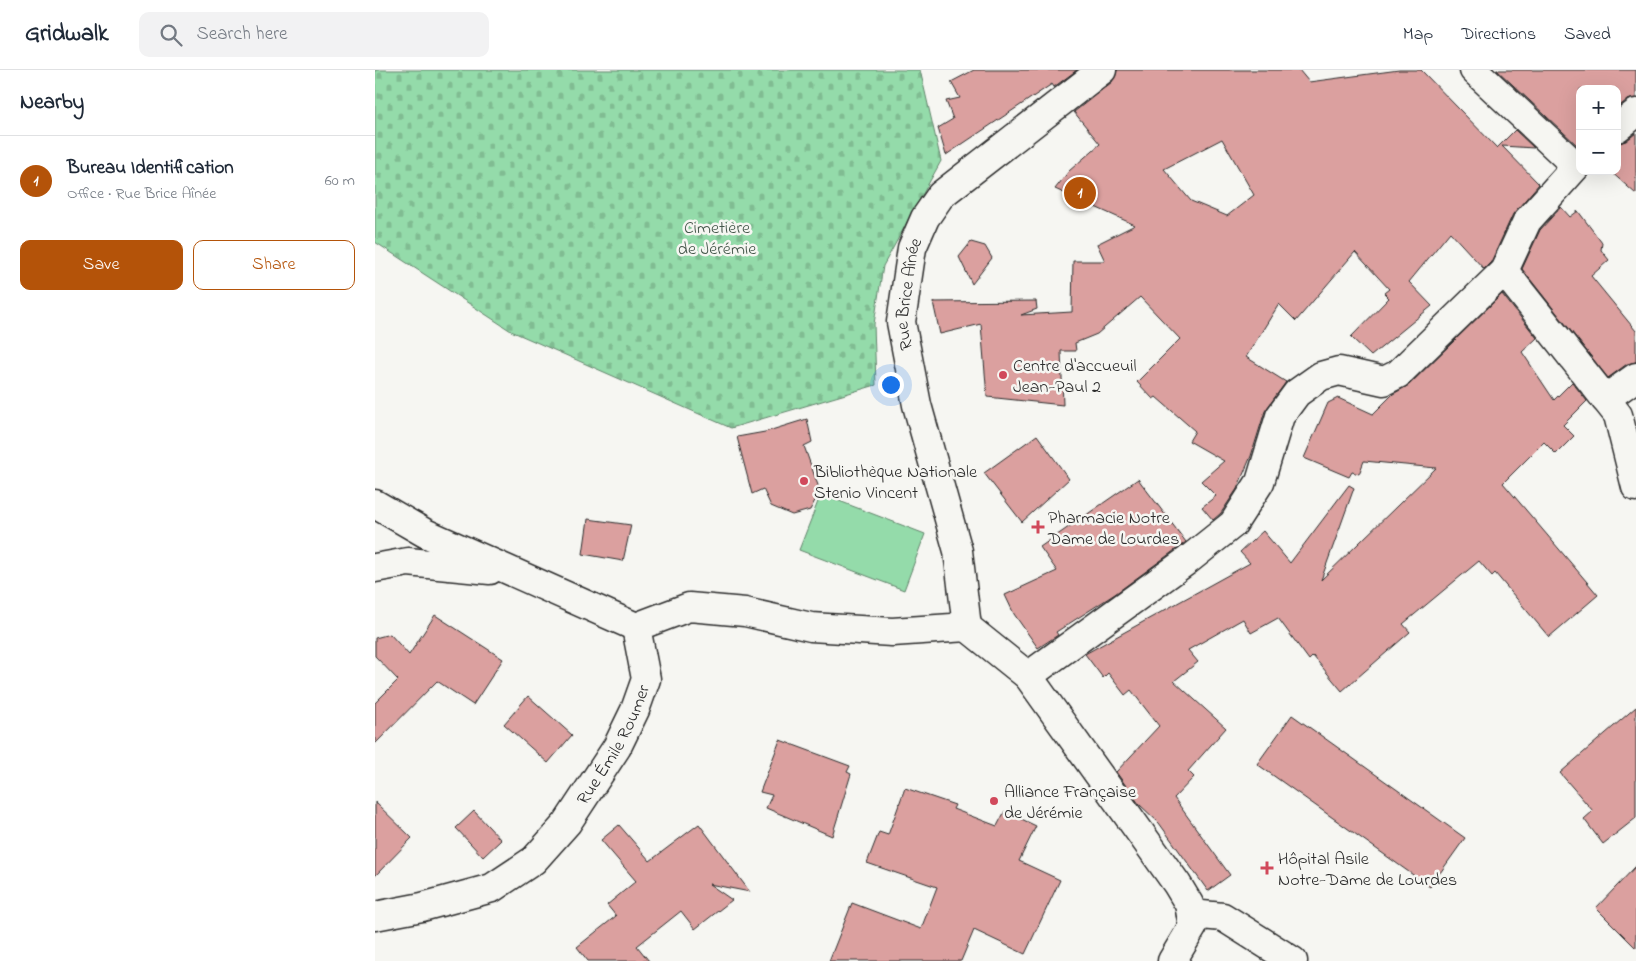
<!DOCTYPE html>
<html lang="en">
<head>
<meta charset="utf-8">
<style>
  :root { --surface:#fff; --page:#f2f2f3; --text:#1f2937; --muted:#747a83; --line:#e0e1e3; --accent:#b45309 }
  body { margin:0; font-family:"Indie Flower",sans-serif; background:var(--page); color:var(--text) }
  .controls { position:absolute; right:15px; top:15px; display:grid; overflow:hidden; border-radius:10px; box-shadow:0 5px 20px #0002 }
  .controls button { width:45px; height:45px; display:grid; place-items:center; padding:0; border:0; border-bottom:1px solid var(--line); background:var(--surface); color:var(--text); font:25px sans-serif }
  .you { position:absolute; left:515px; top:314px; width:18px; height:18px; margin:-12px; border:4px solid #fff; border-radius:50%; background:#1a73e8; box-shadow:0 0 0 8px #1a73e833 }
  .badge { display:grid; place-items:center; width:32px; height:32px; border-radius:50%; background:var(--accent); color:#fff; font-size:16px; font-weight:700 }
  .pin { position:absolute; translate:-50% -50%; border:2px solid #fff; box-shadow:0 1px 5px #0006 }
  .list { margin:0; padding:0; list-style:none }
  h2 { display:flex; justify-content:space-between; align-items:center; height:65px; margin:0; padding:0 20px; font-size:21px }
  h2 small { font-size:16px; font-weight:400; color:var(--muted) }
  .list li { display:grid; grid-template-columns:32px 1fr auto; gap:15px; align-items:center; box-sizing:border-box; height:90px; padding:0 20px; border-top:1px solid var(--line) }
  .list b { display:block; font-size:19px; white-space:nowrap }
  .list p { margin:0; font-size:16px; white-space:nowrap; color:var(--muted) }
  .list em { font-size:16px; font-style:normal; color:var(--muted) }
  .actions { display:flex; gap:10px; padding:15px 20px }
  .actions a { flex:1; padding:11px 0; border:1px solid var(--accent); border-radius:10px; text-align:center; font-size:18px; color:var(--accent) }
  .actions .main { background:var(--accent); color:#fff }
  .icon { flex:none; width:28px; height:28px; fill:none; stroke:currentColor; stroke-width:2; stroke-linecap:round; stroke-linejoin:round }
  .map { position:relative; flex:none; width:1261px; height:891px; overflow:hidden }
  header { display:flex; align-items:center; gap:30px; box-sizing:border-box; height:70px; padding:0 25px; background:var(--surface); border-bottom:1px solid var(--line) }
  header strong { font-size:24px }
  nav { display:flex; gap:28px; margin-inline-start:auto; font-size:18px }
  .search { width:350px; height:45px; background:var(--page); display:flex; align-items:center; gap:12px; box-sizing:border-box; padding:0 18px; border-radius:10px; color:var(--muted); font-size:19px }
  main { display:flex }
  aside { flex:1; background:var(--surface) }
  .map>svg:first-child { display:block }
</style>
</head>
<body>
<header>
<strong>Gridwalk</strong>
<div class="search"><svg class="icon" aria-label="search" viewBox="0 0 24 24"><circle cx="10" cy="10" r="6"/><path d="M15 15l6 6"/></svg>Search here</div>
<nav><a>Map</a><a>Directions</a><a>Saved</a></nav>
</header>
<main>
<aside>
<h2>Nearby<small></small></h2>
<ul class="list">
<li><span class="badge">1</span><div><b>Bureau Identification</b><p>Office · Rue Brice Aînée</p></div><em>60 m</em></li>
</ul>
<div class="actions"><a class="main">Save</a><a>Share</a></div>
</aside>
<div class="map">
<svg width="1261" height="891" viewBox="0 0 1261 891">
  <defs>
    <pattern id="cemetery-stones" width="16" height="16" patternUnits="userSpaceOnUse" patternTransform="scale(1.25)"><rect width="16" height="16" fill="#94dbaa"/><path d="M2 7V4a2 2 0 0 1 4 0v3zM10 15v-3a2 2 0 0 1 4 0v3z" fill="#80bc92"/></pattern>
  </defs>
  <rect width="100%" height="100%" fill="#f6f6f2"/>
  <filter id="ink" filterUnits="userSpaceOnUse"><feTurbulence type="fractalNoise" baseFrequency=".02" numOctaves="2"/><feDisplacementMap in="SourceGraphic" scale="10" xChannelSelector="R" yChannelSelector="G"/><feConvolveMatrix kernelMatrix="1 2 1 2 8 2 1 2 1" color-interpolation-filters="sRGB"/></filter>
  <g filter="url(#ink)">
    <path fill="url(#cemetery-stones)" stroke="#60836a" d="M0,0H545L566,91L508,196L499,254L501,315L356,358L136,261L0,172Z"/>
    <path fill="#94dbaa" stroke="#60836a" d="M446,424L550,464L529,520L424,480Z"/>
    <path fill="#dba09f" stroke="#2b2b2b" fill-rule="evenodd" d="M599,0H702L679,17L677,14L571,85L563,58L578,49L571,31L585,28L576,12Z
      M742,0H924L934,12L1024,0H1046L1122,78L1140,60L1159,78L1127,76L1164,114L1138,144L1116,192L1109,199L1075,162L1034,212L1057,236L996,286L976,267L1014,228L1009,223L1014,219L980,182L921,251L904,234L871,287L911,312L890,341L876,386L862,419L846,443L838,450L827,437L841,426L826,411L849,391L814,371L820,361L781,327L778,329L762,312L805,269L765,227L722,264L700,273L701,281H686L688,335L612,327L606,254L565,264L558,232L661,231L662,239L646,245L697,242L698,191H730L722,174L760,155L680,119L694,101L725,74L699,42L737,12ZM847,69L879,125L852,146L816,131L789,99Z
      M1122,0H1261V28L1252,30L1242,38V19H1205L1204,77Z
      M1261,63V124L1235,101H1242V73L1251,71Z
      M1186,137L1195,147L1203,141L1227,173L1226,180L1234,190L1216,206L1261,261V292L1252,294L1233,308L1147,199L1165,160Z
      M596,172L610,176L617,188L597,214L584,187Z
      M1127,224L1162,268L1147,282L1179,330L1197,312L1212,331L1188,355L1199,366L1181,384L1169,372L1128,413L1223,525L1174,567L1120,503L1117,506L1104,491L1028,554L1035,562L967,621L938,586L934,590L903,548L876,563L868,549L813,580L823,592L799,611L851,658L813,701L819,707L799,728L855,805L833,821L784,753L764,734L741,702L784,656L756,620L750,625L733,603L728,608L710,584L875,493L865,482L888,461L915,493L974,415L979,418L946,510L1061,398L989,391L984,404L977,402L974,407L929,388L953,333L963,328L998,344L1018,324L1034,315Z
      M432,349L437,372L429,376L445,421L435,440L417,445L396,436L388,419L377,424L362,367L390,362Z
      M662,365L694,409L647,452L609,403Z
      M763,409L811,472L740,524L681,562L683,565L663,578L639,544L630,525L682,501L665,477Z
      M213,449L256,455L248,491L208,484Z
      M60,545L128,589L98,635L62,611L0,674V633L23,610L0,586V568L15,564L34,585Z
      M153,626L197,665L173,693L129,654Z
      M1261,637V748L1228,774L1209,749L1218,741L1185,703Z
      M917,645L1090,768L1055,817L882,694Z
      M405,670L475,696L472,702L476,704L457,766L391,738L397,725L385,722Z
      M530,718L580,735L578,739L622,756L630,741L661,756L644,791L685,810L650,884L599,860L586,891H454L477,833L546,859L562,817L492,793L504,762L513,765Z
      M0,732L37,768L0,806Z
      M99,741L126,770L108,787L81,758Z
      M324,754L375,822L334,814L357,830L320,859L306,841L262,876L274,891H213L202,877L241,846L232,835L261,811L226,770L244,755L275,791Z
      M1261,796V878L1221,838Z"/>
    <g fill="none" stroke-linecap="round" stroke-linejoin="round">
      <defs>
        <g id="minor">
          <path d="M1099,0L1201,96"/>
          <path d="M1242,58L1261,43"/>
          <path d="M1129,201L1243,345L1261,417"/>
          <path d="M1230,329L1261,307"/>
          <path d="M0,434L50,463L261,557"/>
          <path d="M0,498L33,492L115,500"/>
          <path id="s1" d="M592,557L583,481L542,335L526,252L537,178L550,148L566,125L727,0"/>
          <path d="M592,557L653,606L802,814L814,834L818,856L797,891"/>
          <path d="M653,606L813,490L858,454L885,412L905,346L922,323L946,306L964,301L1009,311L1023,304L1129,201L1152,151L1205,92"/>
          <path d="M816,844L848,847L918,891"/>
          <path id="s2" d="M0,846L47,837L117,818L159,790L192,753L242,677L260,640L271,609L261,557L314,537L370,542L436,557L517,562L592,557"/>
        </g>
      </defs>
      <use href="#minor" stroke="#2b2b2b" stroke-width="31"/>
      <use href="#minor" stroke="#f6f6f2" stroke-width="28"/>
    </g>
  </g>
  <g fill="#d1495b" stroke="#f6f6f2" stroke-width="2">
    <circle cx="628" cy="305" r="5"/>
    <circle cx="429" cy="411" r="5"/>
    <path d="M660.5 449.5h5v5h5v5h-5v5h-5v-5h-5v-5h5z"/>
    <circle cx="619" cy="731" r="5"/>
    <path d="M889.5 790.5h5v5h5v5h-5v5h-5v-5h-5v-5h5z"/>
  </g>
  <g text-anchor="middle" stroke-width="5" stroke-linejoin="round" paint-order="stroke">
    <g font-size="18" fill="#45574b" stroke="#f6f6f2">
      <text x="342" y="163">Cimetière<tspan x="342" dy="21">de Jérémie</tspan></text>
    </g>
    <g font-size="18" fill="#2b2b2b" stroke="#f6f6f2">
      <text dy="6" stroke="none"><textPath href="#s1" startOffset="341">Rue Brice Aînée</textPath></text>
      <text dy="6" stroke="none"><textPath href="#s2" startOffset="312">Rue Émile Roumer</textPath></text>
    </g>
    <g font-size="18" fill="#2b2b2b" stroke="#f6f6f2" text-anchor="start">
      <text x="638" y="301">Centre d'accueuil<tspan x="638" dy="21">Jean-Paul 2</tspan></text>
      <text x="439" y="407">Bibliothèque Nationale<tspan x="439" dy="21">Stenio Vincent</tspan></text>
      <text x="673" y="453">Pharmacie Notre<tspan x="673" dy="21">Dame de Lourdes</tspan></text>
      <text x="629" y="727">Alliance Française<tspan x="629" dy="21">de Jérémie</tspan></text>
      <text x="903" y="794">Hôpital Asile<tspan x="903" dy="21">Notre-Dame de Lourdes</tspan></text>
    </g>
  </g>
</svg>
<div class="controls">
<button>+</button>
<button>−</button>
</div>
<div class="you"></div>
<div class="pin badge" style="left:705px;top:123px">1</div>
</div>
</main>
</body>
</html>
